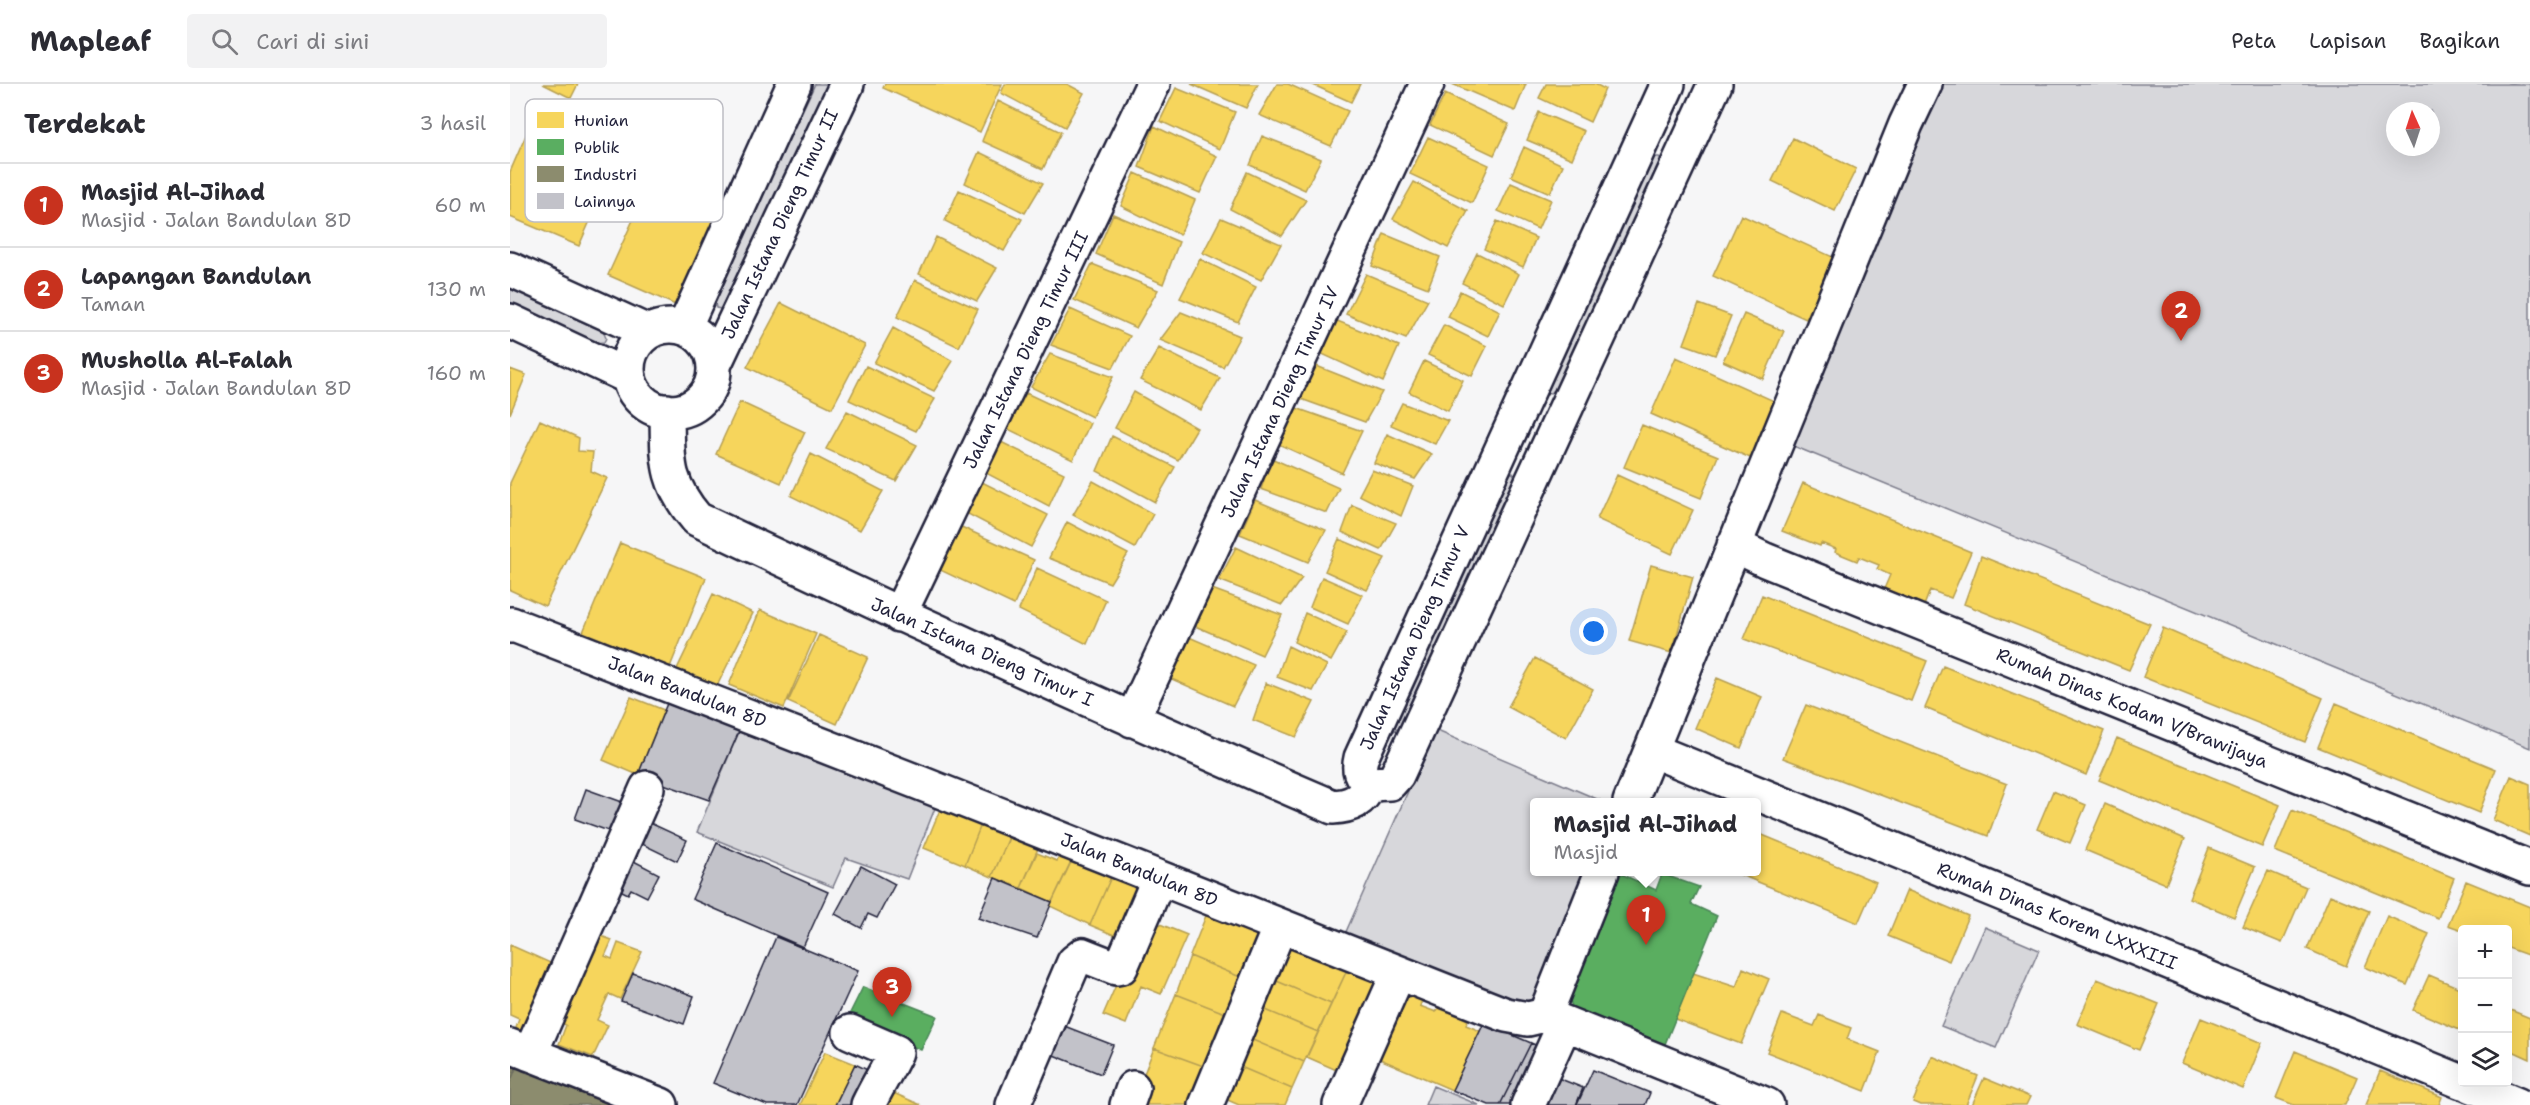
<!DOCTYPE html>
<html lang="id">
<head>
<meta charset="utf-8">
<style>
  :root { --surface:#fff; --page:#f2f2f3; --text:#2b2b33; --muted:#7c7c81; --line:#e1e1e2; --accent:#c8321e }
  body { margin:0; font-family:"Shantell Sans",sans-serif; background:var(--page); color:var(--text) }
  .controls { position:absolute; right:18px; bottom:18px; display:grid; overflow:hidden; border-radius:6px; box-shadow:0 6px 24px #0002 }
  .controls button { width:54px; height:54px; display:grid; place-items:center; padding:0; border:0; border-bottom:2px solid var(--line); background:var(--surface); color:var(--text); font:30px sans-serif }
  .compass { position:absolute; left:1876px; top:18px; width:54px; height:54px; border-radius:50%; background:var(--surface); box-shadow:0 6px 24px #0002; rotate:357deg }
  .you { position:absolute; left:1084px; top:548px; width:21px; height:21px; margin:-15px; border:4px solid #fff; border-radius:50%; background:#1a73e8; box-shadow:0 0 0 9px #1a73e833 }
  .badge { display:grid; place-items:center; width:39px; height:39px; border-radius:50%; background:var(--accent); color:#fff; font-size:20px; font-weight:700 }
  .pin { position:absolute; translate:-50% -50px; filter:drop-shadow(0 2px 3px #0008) }
  .pin::after { content:''; position:absolute; top:32px; width:21px; height:18px; background:inherit; clip-path:polygon(0 0,100% 0,50% 100%) }
  .popup { position:absolute; left:1020px; top:714px; width:231px; height:78px; box-sizing:border-box; display:grid; place-content:center; border-radius:6px; background:var(--surface); filter:drop-shadow(0 2px 4px #0005); font-size:20px; white-space:nowrap; color:var(--muted) }
  .popup b { font-size:22px; color:var(--text) }
  .popup::after { content:''; position:absolute; left:50%; top:100%; margin-left:-12px; border:12px solid transparent; border-top-color:var(--surface) }
  .list { margin:0; padding:0; list-style:none }
  h2 { display:flex; justify-content:space-between; align-items:center; height:78px; margin:0; padding:0 24px; font-size:26px }
  h2 small { font-size:20px; font-weight:400; color:var(--muted) }
  .list li { display:grid; grid-template-columns:39px 1fr auto; gap:18px; align-items:center; box-sizing:border-box; height:84px; padding:0 24px; border-top:2px solid var(--line) }
  .list b { display:block; font-size:22px; white-space:nowrap }
  .list p { margin:0; font-size:20px; white-space:nowrap; color:var(--muted) }
  .list em { font-size:20px; font-style:normal; color:var(--muted) }
  .icon { flex:none; width:33px; height:33px; fill:none; stroke:currentColor; stroke-width:2; stroke-linecap:round; stroke-linejoin:round }
  .map { position:relative; flex:none; width:2020px; height:1021px; overflow:hidden }
  header { display:flex; align-items:center; gap:36px; box-sizing:border-box; height:84px; padding:0 30px; background:var(--surface); border-bottom:2px solid var(--line) }
  header strong { font-size:28px }
  nav { display:flex; gap:33px; margin-inline-start:auto; font-size:21px }
  .search { width:420px; height:54px; background:var(--page); display:flex; align-items:center; gap:15px; box-sizing:border-box; padding:0 21px; border-radius:6px; color:var(--muted); font-size:22px }
  main { display:flex }
  aside { flex:1; background:var(--surface) }
  .map>svg:first-child { display:block }
</style>
</head>
<body>
<header>
<strong>Mapleaf</strong>
<div class="search"><svg class="icon" aria-label="search" viewBox="0 0 24 24"><circle cx="10" cy="10" r="6"/><path d="M15 15l6 6"/></svg>Cari di sini</div>
<nav><a>Peta</a><a>Lapisan</a><a>Bagikan</a></nav>
</header>
<main>
<aside>
<h2>Terdekat<small>3 hasil</small></h2>
<ul class="list">
<li><span class="badge">1</span><div><b>Masjid Al-Jihad</b><p>Masjid · Jalan Bandulan 8D</p></div><em>60 m</em></li>
<li><span class="badge">2</span><div><b>Lapangan Bandulan</b><p>Taman</p></div><em>130 m</em></li>
<li><span class="badge">3</span><div><b>Musholla Al-Falah</b><p>Masjid · Jalan Bandulan 8D</p></div><em>160 m</em></li>
</ul>
</aside>
<div class="map">
<svg width="2020" height="1021" viewBox="0 0 2020 1021">
  <rect width="100%" height="100%" fill="#f6f6f7"/>
  <filter id="ink" filterUnits="userSpaceOnUse"><feTurbulence type="fractalNoise" baseFrequency=".0167" numOctaves="2"/><feDisplacementMap in="SourceGraphic" scale="12" xChannelSelector="R" yChannelSelector="G"/><feConvolveMatrix kernelMatrix="1 2 1 2 8 2 1 2 1" color-interpolation-filters="sRGB"/></filter>
  <g filter="url(#ink)">
    <path fill="#d7d7db" stroke="#7c7c8b" stroke-width="1.5" fill-rule="evenodd" d="M305,0H320L216,222L211,225L206,224L204,215Z
      M1427,0H2020V664L1281,361ZM1885,27H1921V63H1885Z
      M1144,73H1149L1153,77L1048,304L1040,309L1036,308L1141,76Z
      M0,203L93,247L96,254L94,258L86,259L0,219Z
      M996,389H1003L1006,394L891,643L884,647L880,644Z
      M231,643L427,719L397,795L336,774L323,803L187,748Z
      M925,646L1094,718H1025V788H1080L1029,912L1010,920L835,850Z
      M1475,843L1529,866L1486,964L1431,942Z
      M923,1002L969,1021H915Z"/>
    <path fill="#f6d55c" stroke="#b69f52" stroke-width="1.5" d="M33,0H68L61,14Z
      M375,0H492L470,48L373,4Z
      M495,0H557L574,9L555,43L491,9Z
      M681,0H748L736,24Z
      M767,0H778L838,27L821,62L749,31Z
      M801,0H850L841,18Z
      M942,0H1016L1005,27Z
      M1036,0H1085L1095,5L1080,38L1029,14Z
      M666,4L725,28L710,65L650,37Z
      M935,10L999,40L984,71L920,41Z
      M488,17L551,48L533,85L472,57Z
      M29,21L115,57L69,162L0,133V88Z
      M1029,28L1074,47L1062,75L1017,56Z
      M644,42L707,72L690,109L629,83Z
      M752,52L811,75L795,106L740,81Z
      M918,53L979,81L962,119L900,90Z
      M1283,54L1346,85L1325,127L1262,97Z
      M1014,63L1053,81L1040,109L1001,92Z
      M469,68L533,99L515,129L455,99Z
      M148,81L219,113L170,223L98,191Z
      M737,88L796,116L772,152L720,125Z
      M625,89L685,116L670,151L611,122Z
      M904,98L958,127L938,164L883,135Z
      M1001,99L1041,116L1028,145L988,127Z
      M449,106L512,135L494,167L435,137Z
      M603,130L669,158L653,200L586,170Z
      M1231,131L1325,174L1296,235L1203,192Z
      M711,134L771,160L751,196L693,169Z
      M987,137L1026,154L1013,183L974,165Z
      M874,150L930,173L918,204L862,182Z
      M426,153L487,184L467,217L409,190Z
      M967,169L1009,190L994,220L952,199Z
      M690,175L746,203L728,238L670,214Z
      M582,180L648,206L626,244L564,216Z
      M856,190L918,216L896,255L836,230Z
      M405,196L468,225L449,263L387,233Z
      M950,207L990,227L978,252L938,233Z
      M271,219L355,261L322,324L237,283Z
      M1189,220L1221,232L1205,271L1174,260Z
      M560,225L620,252L603,284L541,261Z
      M671,228L730,252L713,283L650,256Z
      M1234,230L1274,247L1253,295L1213,277Z
      M825,236L889,262L873,298L810,269Z
      M934,241L977,262L962,292L918,271Z
      M383,244L443,277L424,307L364,279Z
      M649,264L710,294L691,326L630,296Z
      M540,270L603,293L582,333L521,303Z
      M1166,273L1273,321L1247,377L1141,330Z
      M914,277L953,296L938,327L899,308Z
      M804,281L872,308L855,338L791,315Z
      M356,282L425,315L406,347L339,316Z
      M0,285L16,291L0,330Z
      M624,308L687,344L668,376L605,344Z
      M516,309L580,339L563,376L498,345Z
      M230,318L295,348L271,399L206,370Z
      M892,319L938,337L925,360L881,341Z
      M786,324L852,347L832,389L768,360Z
      M337,327L407,361L386,397L316,365Z
      M30,336L69,354L68,367L83,368L81,387L97,394L35,522L0,506V399Z
      M1132,341L1208,372L1191,414L1114,383Z
      M877,350L922,370L905,395L864,379Z
      M602,352L665,383L645,418L587,387Z
      M491,358L554,389L539,422L476,389Z
      M301,370L373,407L350,446L281,412Z
      M761,374L829,404L817,429L751,405Z
      M862,386L903,402L891,432L849,411Z
      M1107,391L1183,426L1162,470L1087,435Z
      M583,397L643,430L625,464L563,431Z
      M472,398L538,431L521,463L456,429Z
      M1293,399L1461,468L1441,514L1420,506L1414,522L1374,505L1380,491L1367,485L1369,481L1349,473L1347,477L1325,468L1326,465L1311,459L1310,462L1272,447Z
      M745,416L816,446L798,478L730,450Z
      M842,421L886,439L871,466L832,448Z
      M557,438L618,470L600,499L539,474Z
      M447,441L524,476L504,521L426,484Z
      M829,455L875,474L857,506L815,487Z
      M110,459L196,494L160,583L73,548Z
      M726,463L792,494L772,521L709,496Z
      M1471,472L1640,540L1619,586L1454,520Z
      M1141,481L1183,493L1162,569L1119,557Z
      M527,484L596,516L577,560L509,526Z
      M812,493L853,511L838,540L800,523Z
      M702,505L772,531L752,571L685,542Z
      M203,510L243,529L206,604L167,585Z
      M1252,511L1417,577L1401,617L1234,555Z
      M250,526L306,550L274,624L219,601Z
      M795,529L837,548L821,577L784,558Z
      M1653,544L1813,614L1795,658L1633,593Z
      M309,551L358,573L327,640L278,618Z
      M679,553L744,581L723,622L657,593Z
      M778,562L817,581L803,607L767,593Z
      M1025,574L1083,605L1056,654L998,623Z
      M1433,582L1594,647L1576,691L1415,624Z
      M1207,594L1252,613L1231,664L1185,644Z
      M756,599L804,618L786,653L743,636Z
      M121,613L154,626L128,691L93,676Z
      M1826,619L1986,685L1969,729L1808,663Z
      M1296,621L1497,700L1478,752L1273,674Z
      M1607,654L1770,721L1752,763L1589,696Z
      M2001,692L2020,700V752L1983,736Z
      M1543,707L1576,721L1560,759L1527,745Z
      M434,716L474,733L455,781L414,764Z
      M1595,720L1675,755L1656,800L1575,766Z
      M1782,726L1944,794L1928,834L1765,767Z
      M474,733L487,738L483,746L499,753L482,793L455,781Z
      M503,745L529,762L511,804L482,793Z
      M1250,750L1366,798L1348,839L1231,791L1232,788H1247V756Z
      M1699,764L1745,783L1724,833L1679,814Z
      M553,765L565,770L542,818L511,804L527,769L547,777Z
      M562,775L605,784L580,841L540,822Z
      M605,784L634,796L616,856L580,841Z
      M1758,787L1796,803L1772,859L1733,843Z
      M1956,797L2020,823V872L1998,864V846H1952L1938,841Z
      M1397,806L1458,832L1439,877L1378,852Z
      M1820,811L1859,827L1836,882L1797,865Z
      M697,829L753,851L735,895L680,872Z
      M1877,832L1919,850L1897,901L1855,883Z
      M635,834L677,851L651,910L631,902L616,940L593,931Z
      M80,848L102,856L95,872L102,875L108,859L132,868L110,915L99,910L87,936L98,941L83,973L49,960L56,941L42,934Z
      M776,860L838,884L821,920L762,895Z
      M0,861L54,885L19,957L4,950L9,935L0,931Z
      M680,872L735,895L720,931L666,910Z
      M838,884L880,903L838,991L797,973Z
      M1233,884L1259,895L1231,960L1165,935L1183,889L1226,903Z
      M1919,891L1952,905V947L1903,926Z
      M762,895L821,920L808,948L751,924Z
      M1587,895L1649,920L1629,966L1567,940Z
      M892,906L913,914L910,922L926,928L929,923L958,936L956,941L970,947L942,1006L863,972Z
      M666,910L720,931L699,984L644,964Z
      M751,924L808,948L794,978L738,954Z
      M1998,925L2020,934V975L1998,965Z
      M1272,930L1304,942L1309,931L1341,944L1337,955L1370,968L1355,1007L1257,968Z
      M1691,934L1752,959L1733,1005L1672,979Z
      M738,954L794,978L782,1005L726,981Z
      M644,964L699,984L683,1021H622Z
      M1785,967L1847,993L1835,1021H1784L1766,1014Z
      M315,968L345,980L325,1021H290Z
      M1422,972L1468,992L1456,1021H1410L1403,1018Z
      M726,981L782,1005L775,1021H729L713,1014Z
      M1870,987L1932,1013L1929,1021H1856Z
      M1474,994L1520,1013L1516,1021H1462Z
      M372,1004L411,1021H365Z"/>
    <path fill="#5aae61" stroke="#498456" stroke-width="1.5" d="M1109,789L1146,806L1152,790L1189,803L1181,820L1207,832L1155,960L1062,923L1057,907Z
      M353,903L427,932L411,966L337,935Z"/>
    <path fill="#8c8c6e" stroke="#6c6c5f" stroke-width="1.5" d="M0,979L7,982L0,999Z
      M7,982L103,1021H0V999Z"/>
    <path fill="#c2c2c9" stroke="#22223b" stroke-width="1.5" d="M158,617L231,643L199,716L128,691Z
      M76,705L115,719L104,749L65,735Z
      M140,739L177,756L167,777L130,759Z
      M207,759L318,808L293,863L182,815Z
      M116,773L149,790L137,813L121,805L118,810L102,802Z
      M351,782L385,800L367,834L358,830L351,844L325,830Z
      M485,794L542,818L527,854L468,834Z
      M266,853L348,887L287,1021H257L203,999Z
      M123,889L184,912L174,940L111,917Z
      M544,938L603,961L591,990L531,966Z
      M974,939L1021,959L990,1021H979L942,1006Z
      M1021,959L1039,967L1012,1021H990Z
      M345,980L368,991L354,1021H325Z
      M1083,986L1140,1009L1135,1021H1067Z
      M1038,990L1073,1004L1066,1021H1024Z"/>
    <g fill="none" stroke-linecap="round" stroke-linejoin="round">
      <defs>
        <path id="minor" d="M1158,0L851,674C848,686 850,692 860,700L880,699L887,691L1205,0
          M0,185L138,248
          M0,237L119,293
          M118 285a43 43 0 1 1 86 0a43 43 0 1 1-86 0Z
          M174,244L284,0
          M204,281L337,0
          M157,327C158,376 154,396 187,435C397,535 609,631 823,723C841,722 852,717 860,700
          M1224,461L1255,476L2020,784
          M389,531L643,0
          M0,542L1,540L410,699L996,931L1018,935L1035,931L1257,1021
          M622,636L917,0
          M1142,664L1156,672L1952,998
          M1120,718L1396,40L1415,0
          M1035,931L1092,788
          M340,948L386,968C377,987 367,1002 358,1021
          M0,962L151,1021
          M20,970L137,704
          M1953,998L2008,1021
          M503,1021L564,878L573,871L606,884L611,883L649,794
          M617,1021L623,1004
          M696,1021L770,842
          M830,1021L888,890
          M1018,1021L1055,939"/>
      </defs>
      <use href="#minor" stroke="#22223b" stroke-width="38"/>
      <use href="#minor" stroke="#fff" stroke-width="33"/>
    </g>
  </g>
  <g text-anchor="middle" stroke-width="6" stroke-linejoin="round" paint-order="stroke">
    <g font-size="18" fill="#22223b" stroke="#fff">
      <text transform="translate(270 140) rotate(-65)" y="6">Jalan Istana Dieng Timur II</text>
      <text transform="translate(516 266) rotate(-64)" y="6">Jalan Istana Dieng Timur III</text>
      <text transform="translate(770 318) rotate(-65)" y="6">Jalan Istana Dieng Timur IV</text>
      <text transform="translate(905 554) rotate(-66)" y="6">Jalan Istana Dieng Timur V</text>
      <text transform="translate(472 568) rotate(24)" y="6">Jalan Istana Dieng Timur I</text>
      <text transform="translate(177 608) rotate(21)" y="6">Jalan Bandulan 8D</text>
      <text transform="translate(1622 624) rotate(22)" y="6">Rumah Dinas Kodam V/Brawijaya</text>
      <text transform="translate(629 786) rotate(22)" y="6">Jalan Bandulan 8D</text>
      <text transform="translate(1547 832) rotate(22)" y="6">Rumah Dinas Korem LXXXIII</text>
    </g>
  </g>
  <rect x="15" y="15" width="198" height="123" rx="9" fill="#fff" stroke="#bdbdc4" stroke-width="1.5"/>
  <rect x="27" y="28" width="27" height="16" fill="#f6d55c"/>
  <rect x="27" y="55" width="27" height="16" fill="#5aae61"/>
  <rect x="27" y="82" width="27" height="16" fill="#8c8c6e"/>
  <rect x="27" y="109" width="27" height="16" fill="#c2c2c9"/>
  <g font-size="16" fill="#22223b">
    <text x="64" y="42">Hunian</text>
    <text x="64" y="69">Publik</text>
    <text x="64" y="96">Industri</text>
    <text x="64" y="123">Lainnya</text>
  </g>
</svg>
<div class="controls">
<button>+</button>
<button>−</button>
<button><svg class="icon" aria-label="layers" viewBox="0 0 24 24"><path d="M12 4l9 5-9 5-9-5zM3 14l9 5 9-5"/></svg></button>
</div>
<svg class="compass" viewBox="-18 -18 36 36"><path d="M0-13l5 13h-10z" fill="#e53935"/><path d="M0 13l5-13h-10z" fill="#7c7c81"/></svg>
<div class="you"></div>
<div class="pin badge" style="left:1136px;top:861px">1</div>
<div class="popup"><b>Masjid Al-Jihad</b>Masjid</div>
<div class="pin badge" style="left:1671px;top:257px">2</div>
<div class="pin badge" style="left:382px;top:933px">3</div>
</div>
</main>
</body>
</html>
